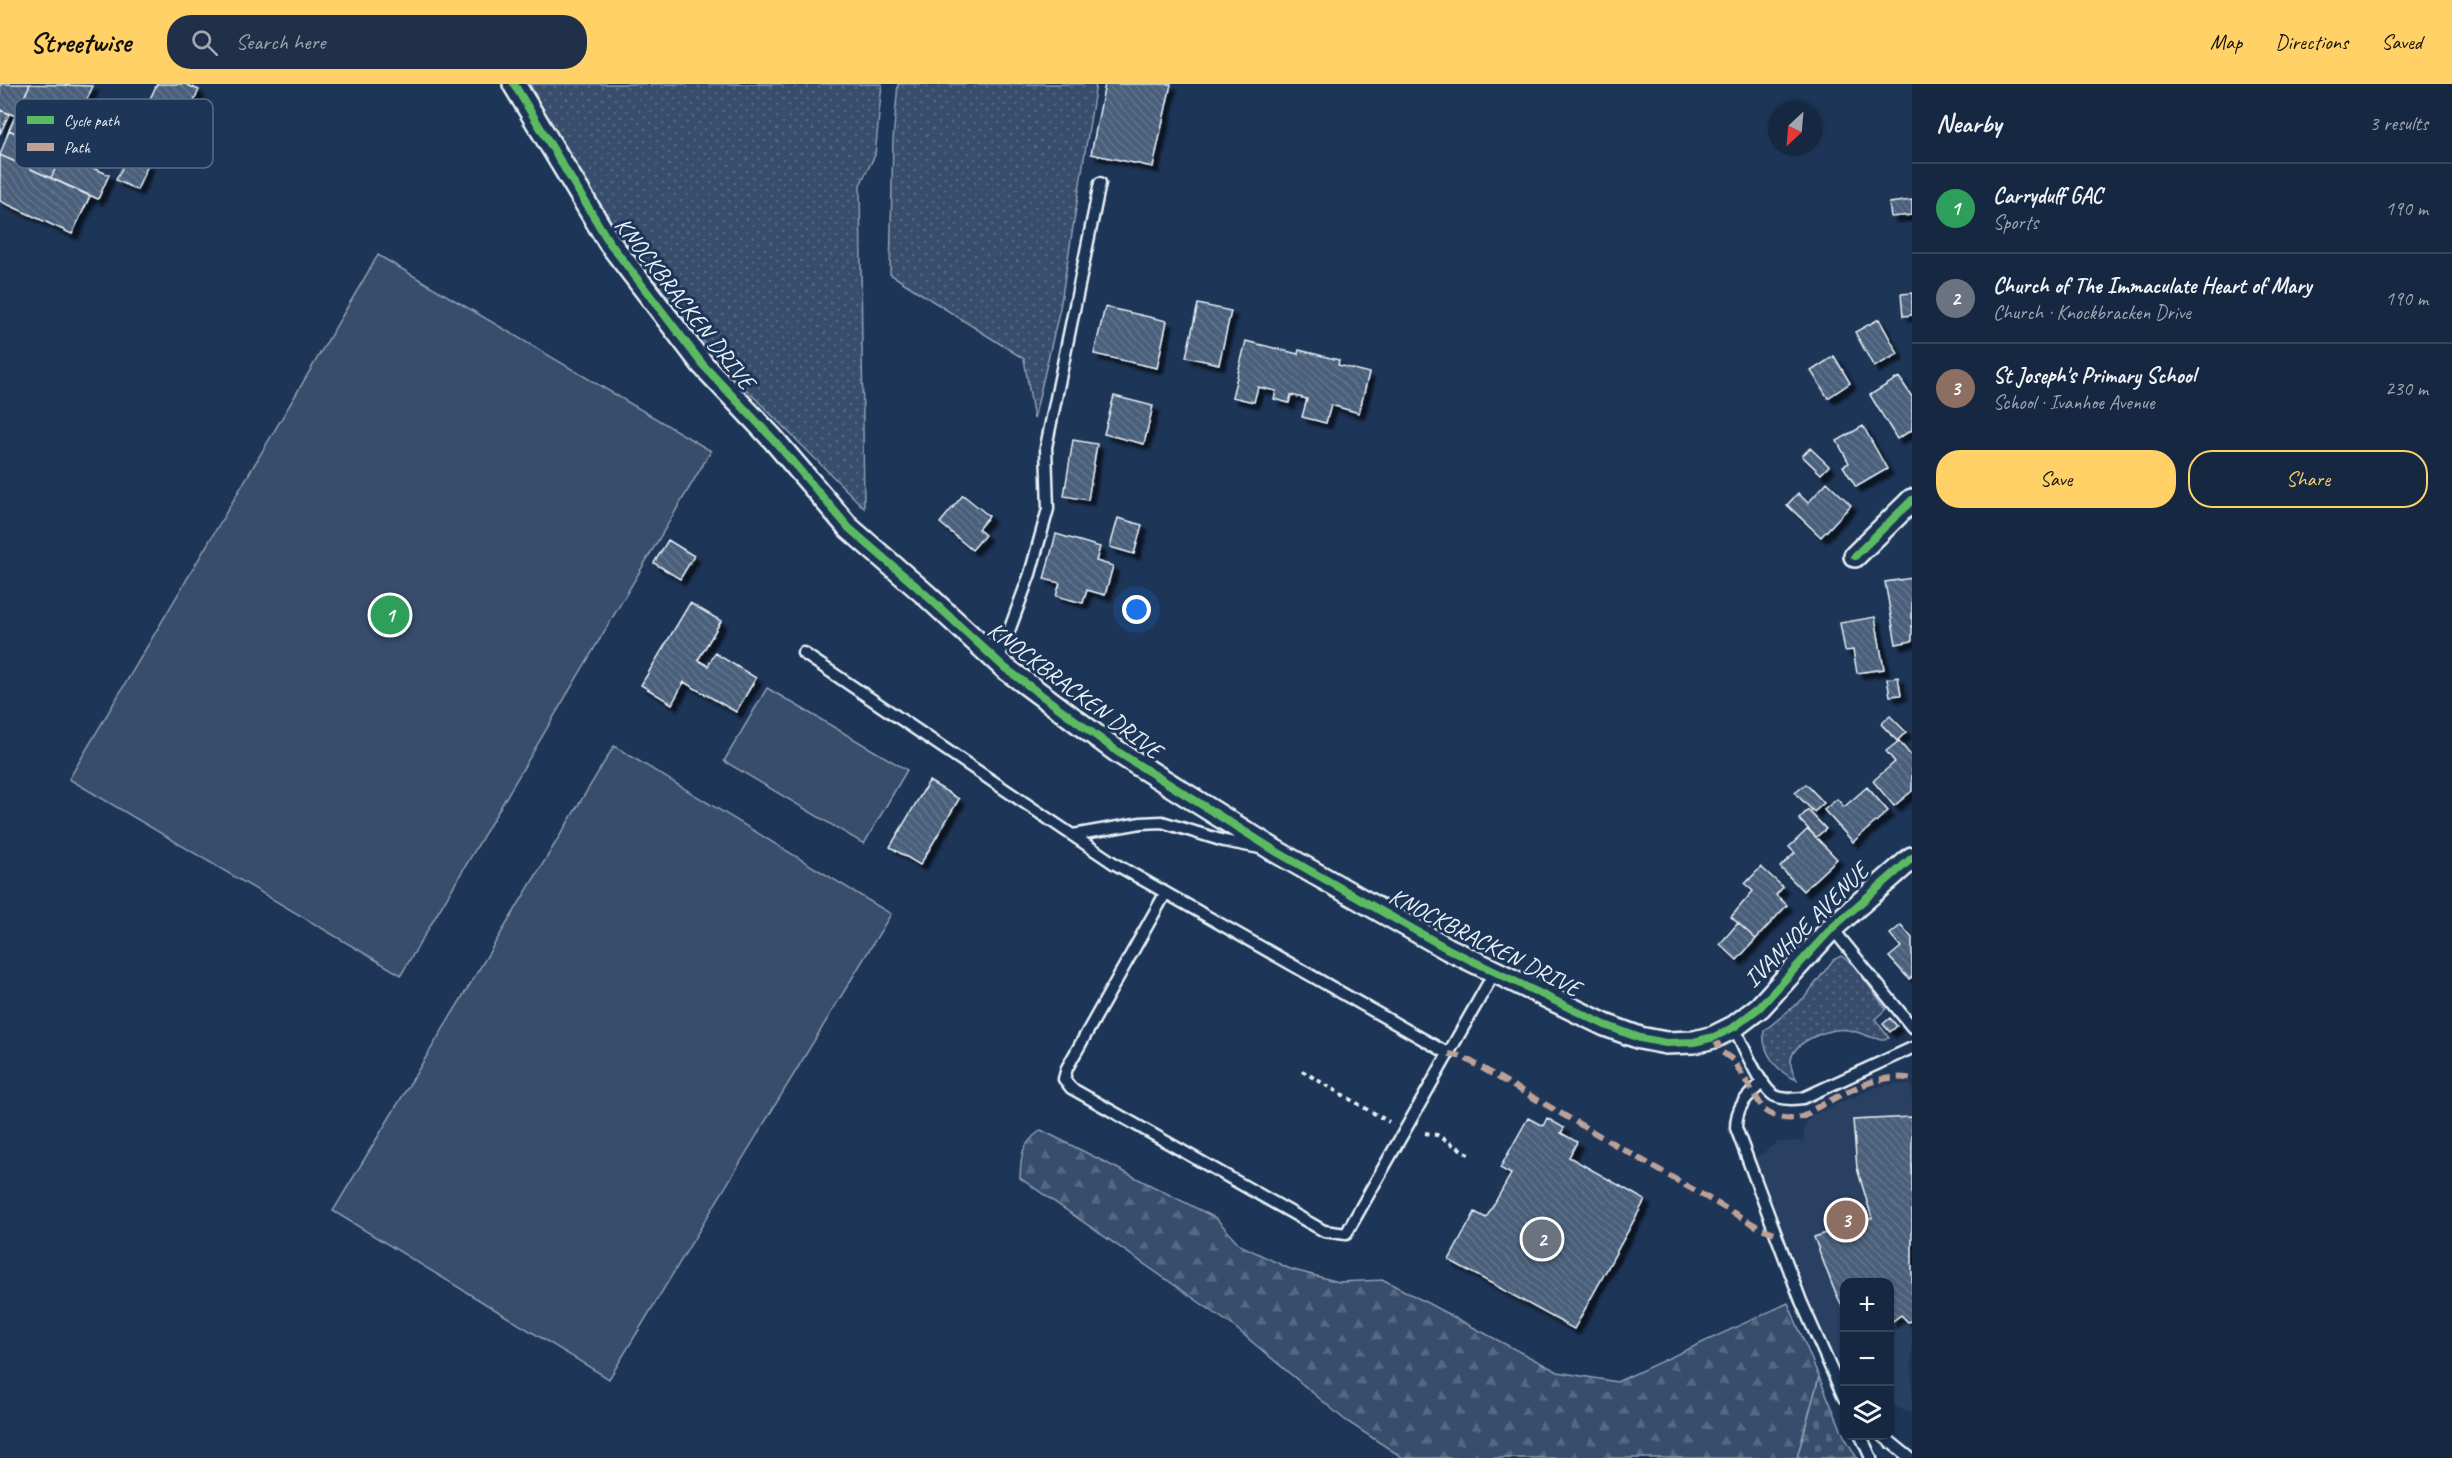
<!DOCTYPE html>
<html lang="en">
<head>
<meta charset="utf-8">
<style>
  :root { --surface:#162841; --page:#1f3048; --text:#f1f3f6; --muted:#9ea6b1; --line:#35445a; --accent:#ffd166 }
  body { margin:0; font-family:Caveat,sans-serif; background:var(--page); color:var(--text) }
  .controls { position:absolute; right:18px; bottom:18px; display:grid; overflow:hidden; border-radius:12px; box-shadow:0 2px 4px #0004 }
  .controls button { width:54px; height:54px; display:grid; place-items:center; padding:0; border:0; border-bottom:2px solid var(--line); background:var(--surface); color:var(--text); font:30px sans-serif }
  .compass { position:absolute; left:1768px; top:18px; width:54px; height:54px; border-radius:50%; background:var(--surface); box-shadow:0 2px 4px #0004; rotate:206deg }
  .you { position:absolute; left:1137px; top:526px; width:21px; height:21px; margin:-15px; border:4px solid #fff; border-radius:50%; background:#1a73e8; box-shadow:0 0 0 9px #1a73e833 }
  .badge { display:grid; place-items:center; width:39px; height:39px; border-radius:50%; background:var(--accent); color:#fff; font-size:20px; font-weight:700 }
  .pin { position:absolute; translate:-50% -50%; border:3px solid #fff; box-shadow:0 2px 6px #0006 }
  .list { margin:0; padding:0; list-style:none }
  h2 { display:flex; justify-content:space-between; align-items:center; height:78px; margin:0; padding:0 24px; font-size:26px }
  h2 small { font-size:20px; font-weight:400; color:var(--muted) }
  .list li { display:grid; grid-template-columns:39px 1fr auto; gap:18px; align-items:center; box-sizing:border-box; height:90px; padding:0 24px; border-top:2px solid var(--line) }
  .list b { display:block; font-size:22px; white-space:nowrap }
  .list p { margin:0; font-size:20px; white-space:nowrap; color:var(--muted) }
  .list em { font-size:20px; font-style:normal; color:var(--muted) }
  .actions { display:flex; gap:12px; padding:18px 24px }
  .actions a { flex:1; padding:14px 0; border:2px solid var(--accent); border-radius:24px; text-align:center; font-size:21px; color:var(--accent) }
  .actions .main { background:var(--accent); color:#111 }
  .icon { flex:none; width:33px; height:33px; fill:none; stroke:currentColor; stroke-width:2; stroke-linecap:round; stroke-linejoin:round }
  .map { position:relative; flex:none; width:1912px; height:1374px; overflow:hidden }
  header { display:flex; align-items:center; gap:36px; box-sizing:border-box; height:84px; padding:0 30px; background:var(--accent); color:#111 }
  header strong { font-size:28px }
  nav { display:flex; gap:33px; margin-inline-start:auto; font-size:21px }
  .search { width:420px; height:54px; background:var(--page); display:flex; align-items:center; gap:15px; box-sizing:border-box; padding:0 21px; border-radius:24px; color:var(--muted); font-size:22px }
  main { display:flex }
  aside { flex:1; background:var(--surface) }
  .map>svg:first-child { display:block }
</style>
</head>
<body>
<header>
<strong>Streetwise</strong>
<div class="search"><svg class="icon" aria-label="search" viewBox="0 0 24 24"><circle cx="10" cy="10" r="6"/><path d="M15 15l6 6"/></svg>Search here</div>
<nav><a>Map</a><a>Directions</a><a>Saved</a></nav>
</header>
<main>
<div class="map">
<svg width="1912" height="1374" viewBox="0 0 1912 1374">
  <defs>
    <pattern id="grass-dots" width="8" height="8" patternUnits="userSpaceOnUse" patternTransform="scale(1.5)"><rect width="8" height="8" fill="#374d6c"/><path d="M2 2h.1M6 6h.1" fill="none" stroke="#546782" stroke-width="1.8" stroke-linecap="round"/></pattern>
    <pattern id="forest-firs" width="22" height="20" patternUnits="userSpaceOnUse" patternTransform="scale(1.5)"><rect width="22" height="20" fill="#374d6c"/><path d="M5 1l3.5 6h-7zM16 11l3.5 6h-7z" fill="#546782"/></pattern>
    <pattern id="cemetery-stones" width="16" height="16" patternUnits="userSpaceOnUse" patternTransform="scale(1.5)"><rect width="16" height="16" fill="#374d6c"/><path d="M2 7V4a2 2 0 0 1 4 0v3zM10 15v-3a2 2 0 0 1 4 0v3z" fill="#546782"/></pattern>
    <pattern id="building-back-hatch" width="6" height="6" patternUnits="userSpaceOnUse" patternTransform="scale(1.5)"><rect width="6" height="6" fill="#495e7a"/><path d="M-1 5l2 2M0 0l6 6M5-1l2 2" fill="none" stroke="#63768e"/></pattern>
    <filter id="shadow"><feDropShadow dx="5.5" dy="5.5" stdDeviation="1.5" flood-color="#0009"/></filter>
  </defs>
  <rect width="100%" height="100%" fill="#1d3557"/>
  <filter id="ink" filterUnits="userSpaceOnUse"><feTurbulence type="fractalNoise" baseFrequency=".0167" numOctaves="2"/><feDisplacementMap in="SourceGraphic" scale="12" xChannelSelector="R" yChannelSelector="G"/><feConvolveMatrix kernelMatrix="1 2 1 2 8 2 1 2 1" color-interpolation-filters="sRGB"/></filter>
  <g filter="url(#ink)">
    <path fill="#2a4162" d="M1897,1000L1912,1001V1328L1890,1321V1198H1844V1290L1822,1247L1756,1074L1778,1058L1803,1057L1805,1041L1812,1031L1879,1002Z"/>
    <path fill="url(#grass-dots)" stroke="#909fb2" stroke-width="1.5" d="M530,0H882L875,71L860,101L864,424L731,290L678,227L610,136L556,52Z
      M898,0H1096L1060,224L1034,335L1024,275L890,190L893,56Z
      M1841,872L1854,881L1886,925L1875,935L1889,954C1874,958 1863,948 1848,946C1831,943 1791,957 1791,978C1790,984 1794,990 1797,996C1779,990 1761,968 1764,947L1805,913L1833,876Z"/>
    <path fill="url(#forest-firs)" stroke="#909fb2" stroke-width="1.5" d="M1041,1046L1216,1134L1240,1161L1290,1185L1339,1198L1384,1196L1558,1288L1617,1298L1788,1219L1819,1293L1797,1374H1403L1345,1336L1232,1241L1020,1094C1021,1070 1021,1061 1041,1046Z"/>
    <path fill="url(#cemetery-stones)" stroke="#909fb2" stroke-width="1.5" d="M1819,1293L1844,1352L1857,1374H1797Z"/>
    <path fill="#374d6c" stroke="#909fb2" stroke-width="1.5" d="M378,171L711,367L401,891L69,695Z
      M767,604L907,686L864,760L724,677Z
      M614,662L891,830L609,1295L333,1127Z"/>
    <path fill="url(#building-back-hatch)" stroke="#e8f1f8" stroke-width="1.5" filter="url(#shadow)" d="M0,0H30L16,32L0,26Z
      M30,0L93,2L62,70L9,46Z
      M157,0H185L199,6L191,23L182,19L177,30L149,17Z
      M1105,0H1171L1153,83L1091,70Z
      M0,26L9,30L0,50Z
      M9,46L62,70L51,94L0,71Z
      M62,70L109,91L98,115L51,94Z
      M0,71L90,112L72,150L0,117Z
      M128,72L148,81L137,106L116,96Z
      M1912,116V131L1891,133L1889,119Z
      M1912,209V231L1903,232L1901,210Z
      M1198,220L1231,227L1219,280L1186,273Z
      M1105,223L1167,237L1157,284L1094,270Z
      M1879,235L1898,270L1874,283L1855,248Z
      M1246,257L1298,270L1299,266L1339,276L1338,281L1369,289L1359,329L1331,321L1326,339L1302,333L1307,315L1291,311L1289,319L1274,315L1276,307L1258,303L1254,318L1232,313Z
      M1834,272L1850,299L1828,314L1811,287Z
      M1899,293L1912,313V346L1897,355L1870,311Z
      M1114,312L1153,322L1144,360L1104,350Z
      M1863,342L1887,385L1856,403L1843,382L1849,379L1837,357Z
      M1073,356L1097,360L1088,416L1064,412Z
      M1810,364L1829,382L1821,390L1802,372Z
      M1827,398L1851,421L1821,453L1787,421L1798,409L1808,419Z
      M963,411L989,432L978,445L985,451L972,466L940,439Z
      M1118,434L1142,441L1134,470L1110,463Z
      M1056,450L1100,463L1096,477L1113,482L1105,511L1087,506L1083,519L1056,512L1060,499L1044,495Z
      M668,456L694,472L680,495L654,479Z
      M1912,494V557L1896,560L1885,498Z
      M690,519L721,537L698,576L708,582L715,569L756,594L736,628L684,598L672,620L641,601Z
      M1875,533L1884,585L1857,589L1853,566L1845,567L1840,539Z
      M1898,593L1901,611L1890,612L1887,595Z
      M1890,632L1906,648L1897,657L1881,640Z
      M1899,657L1912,673V707L1894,722L1873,697L1895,678L1886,667Z
      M929,697L959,715L920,781L890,763Z
      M1806,700L1824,719L1814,728L1795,709Z
      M1867,703L1888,727L1853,758L1824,726L1837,715L1844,723Z
      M1808,726L1826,745L1816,753L1799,735Z
      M1808,745L1837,775L1803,807L1780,783L1795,769L1789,763Z
      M1761,783L1783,803L1776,811L1787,821L1756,855L1731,833L1753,807L1745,800Z
      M1738,839L1756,855L1737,876L1720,860Z
      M1901,841L1912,854V893L1909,895L1889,873L1901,863L1890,850Z
      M1890,934L1897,942L1890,948L1883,940Z
      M1912,1033V1236L1908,1238L1901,1231L1890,1239V1198H1844V1226L1833,1203L1814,1153L1872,1134L1857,1084L1853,1036Z
      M1528,1034L1543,1042L1547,1034L1564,1044L1561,1049L1577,1058L1569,1073L1645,1116L1574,1245L1449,1176L1475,1128L1486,1134L1511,1090L1500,1084Z"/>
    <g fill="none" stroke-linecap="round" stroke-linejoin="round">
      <defs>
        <path id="lane" d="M803,569L1115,780L1449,970
          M998,577L1030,490L1048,425L1046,363L1100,99
          M1073,751L1141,739L1162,738L1224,757L1260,764
          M1165,810L1067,984L1064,995L1071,1004L1324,1147L1346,1150L1494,889
          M1832,844L1912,943
          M1734,943C1742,959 1760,1004 1775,1012C1784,1016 1794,1015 1803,1014L1912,964
          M1763,998C1747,1012 1736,1022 1736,1044L1801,1217L1844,1314
          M1861,1352L1871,1374
          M1883,1352L1910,1374"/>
        <path id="street" d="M514,0L609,158L703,281L773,355L849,444L925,510L1005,584L1118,668L1277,768L1448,865L1605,941L1640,954L1666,959L1694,958L1714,953L1734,943L1760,923L1832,844L1912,774
          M1855,472L1912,416"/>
      </defs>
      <use href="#lane" stroke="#e8f1f8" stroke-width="15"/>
      <use href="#street" stroke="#e8f1f8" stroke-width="26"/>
      <path stroke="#e8f1f8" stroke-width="4" stroke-dasharray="4.5 4.5" stroke-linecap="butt" d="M1302,987L1389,1038
        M1425,1049L1437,1051L1472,1072"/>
      <use href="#lane" stroke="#1d3557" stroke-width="10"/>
      <use href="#street" stroke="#1d3557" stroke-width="21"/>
      <path stroke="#bda197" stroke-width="6" stroke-dasharray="12 6" stroke-linecap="butt" d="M1714,953L1722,968L1733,976L1764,1026C1774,1034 1791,1037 1804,1032C1808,1030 1812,1026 1816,1024C1845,1009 1878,988 1912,995
        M1449,970L1463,973L1758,1143L1775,1149"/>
      <defs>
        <path id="cycleway" d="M514,0L609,158L703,281L773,355L849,444L925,510L1005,584L1118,668L1277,768L1448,865L1605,941L1640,954L1666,959L1694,958L1714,953L1734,943L1760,923L1832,844L1912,774
          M1855,472L1912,416"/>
      </defs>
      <use href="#cycleway" stroke="#1d3557" stroke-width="11"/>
      <use href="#cycleway" stroke="#5cba63" stroke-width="8"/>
    </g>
  </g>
  <g text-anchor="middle" stroke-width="6" stroke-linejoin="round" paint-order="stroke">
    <g font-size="24" fill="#e8f1f8" stroke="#1d3557">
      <text transform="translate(685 219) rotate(52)" y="8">KNOCKBRACKEN DRIVE</text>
      <text transform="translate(1075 606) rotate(37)" y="8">KNOCKBRACKEN DRIVE</text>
      <text transform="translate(1806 841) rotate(-45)" y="8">IVANHOE AVENUE</text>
      <text transform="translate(1485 858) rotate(27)" y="8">KNOCKBRACKEN DRIVE</text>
    </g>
  </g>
  <rect x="15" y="15" width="198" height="69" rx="9" fill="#1d3557" stroke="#5a6d87" stroke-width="1.5"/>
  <rect x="27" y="32" width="27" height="8" fill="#5cba63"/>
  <rect x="27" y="59" width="27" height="8" fill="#bda197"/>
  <g font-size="16" fill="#e8f1f8">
    <text x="64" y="42">Cycle path</text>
    <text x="64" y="69">Path</text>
  </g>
</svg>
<div class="controls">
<button>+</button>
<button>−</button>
<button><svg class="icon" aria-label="layers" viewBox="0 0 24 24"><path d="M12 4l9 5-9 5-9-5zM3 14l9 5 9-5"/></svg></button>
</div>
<svg class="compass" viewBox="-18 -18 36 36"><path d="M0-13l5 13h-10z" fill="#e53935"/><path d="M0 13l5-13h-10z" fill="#9ea6b1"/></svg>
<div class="you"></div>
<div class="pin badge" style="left:390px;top:531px;background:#2e9e5b">1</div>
<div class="pin badge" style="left:1542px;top:1155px;background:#6b7280">2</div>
<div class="pin badge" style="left:1846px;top:1136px;background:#8d6e63">3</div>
</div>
<aside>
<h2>Nearby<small>3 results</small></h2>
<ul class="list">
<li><span class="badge" style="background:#2e9e5b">1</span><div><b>Carryduff GAC</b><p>Sports</p></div><em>190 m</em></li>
<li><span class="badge" style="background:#6b7280">2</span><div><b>Church of The Immaculate Heart of Mary</b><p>Church · Knockbracken Drive</p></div><em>190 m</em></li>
<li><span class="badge" style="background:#8d6e63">3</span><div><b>St Joseph's Primary School</b><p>School · Ivanhoe Avenue</p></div><em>230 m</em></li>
</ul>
<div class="actions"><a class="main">Save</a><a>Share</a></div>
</aside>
</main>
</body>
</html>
